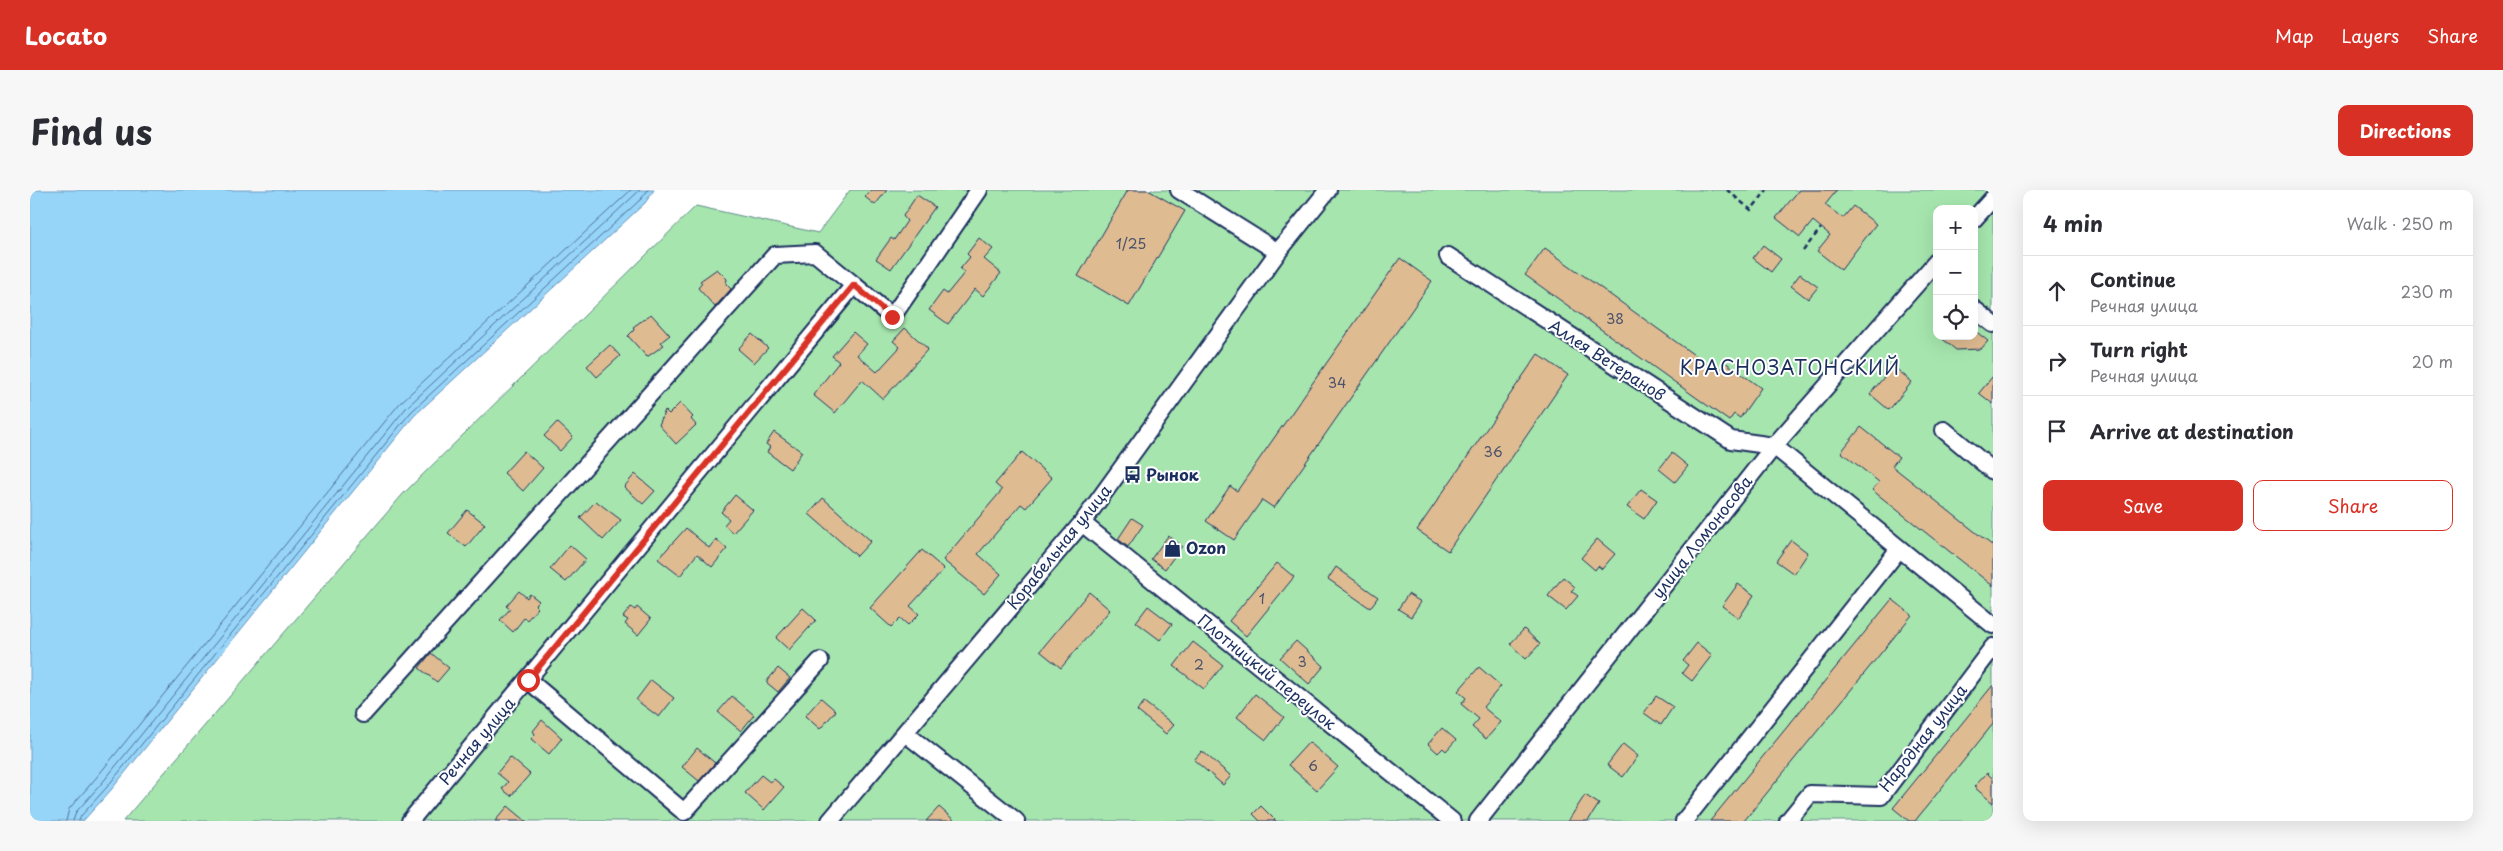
<!DOCTYPE html>
<html lang="en">
<head>
<meta charset="utf-8">
<style>
  :root { --surface:#fff; --page:#f7f7f7; --text:#2b2b33; --muted:#7c7c81; --line:#e1e1e2; --accent:#d93025 }
  body { margin:0; font-family:"Playpen Sans",sans-serif; background:var(--page); color:var(--text) }
  .controls { position:absolute; right:15px; top:15px; display:grid; overflow:hidden; border-radius:10px; box-shadow:0 5px 20px #0002 }
  .controls button { width:45px; height:45px; display:grid; place-items:center; padding:0; border:0; border-bottom:1px solid var(--line); background:var(--surface); color:var(--text); font:25px sans-serif }
  .stop { position:absolute; width:15px; height:15px; margin:-11px; border:4px solid #d93025; border-radius:50%; background:#fff }
  .stop.end { background:#d93025; border-color:#fff; box-shadow:0 1px 5px #0008 }
  .list { margin:0; padding:0; list-style:none }
  h2 { display:flex; justify-content:space-between; align-items:center; height:65px; margin:0; padding:0 20px; font-size:21px }
  h2 small { font-size:16px; font-weight:400; color:var(--muted) }
  .list li { display:grid; grid-template-columns:32px 1fr auto; gap:15px; align-items:center; box-sizing:border-box; height:70px; padding:0 20px; border-top:1px solid var(--line) }
  .list b { display:block; font-size:19px; white-space:nowrap }
  .list p { margin:0; font-size:16px; white-space:nowrap; color:var(--muted) }
  .list em { font-size:16px; font-style:normal; color:var(--muted) }
  .actions { display:flex; gap:10px; padding:15px 20px }
  .actions a { flex:1; padding:11px 0; border:1px solid var(--accent); border-radius:10px; text-align:center; font-size:18px; color:var(--accent) }
  .actions .main { background:var(--accent); color:#fff }
  .icon { flex:none; width:28px; height:28px; fill:none; stroke:currentColor; stroke-width:2; stroke-linecap:round; stroke-linejoin:round }
  .map { position:relative; flex:none; width:1963px; height:631px; overflow:hidden; border-radius:10px }
  header { display:flex; align-items:center; gap:30px; box-sizing:border-box; height:70px; padding:0 25px; background:var(--accent); color:#fff }
  header strong { font-size:24px }
  nav { display:flex; gap:28px; margin-inline-start:auto; font-size:18px }
  .intro { display:flex; align-items:center; justify-content:space-between; box-sizing:border-box; height:120px; padding:0 30px }
  h1 { margin:0; font-size:35px }
  .button { padding:12px 22px; border-radius:10px; background:var(--accent); color:#fff; font-size:18px; font-weight:700 }
  main { display:flex; gap:30px; padding:0 30px }
  aside { flex:1; background:var(--surface); border-radius:10px; box-shadow:0 5px 20px #0002 }
  .map>svg:first-child { display:block }
</style>
</head>
<body>
<header>
<strong>Locato</strong>
<nav><a>Map</a><a>Layers</a><a>Share</a></nav>
</header>
<div class="intro"><h1>Find us</h1><a class="button">Directions</a></div>
<main>
<div class="map">
<svg width="1963" height="631" viewBox="0 0 1963 631">
  <rect width="100%" height="100%" fill="#fff"/>
  <filter id="ink" filterUnits="userSpaceOnUse"><feTurbulence type="fractalNoise" baseFrequency=".02" numOctaves="2"/><feDisplacementMap in="SourceGraphic" scale="10" xChannelSelector="R" yChannelSelector="G"/><feConvolveMatrix kernelMatrix="1 2 1 2 8 2 1 2 1" color-interpolation-filters="sRGB"/></filter>
  <g filter="url(#ink)">
    <path fill="#a6e6ae" stroke="#608a86" fill-rule="evenodd" d="M820,0H1963V631H93L373,304L666,16L788,43ZM1907,19H1944V146H1907Z"/>
    <path fill="#97d5f8" stroke="#6593ba" d="M0,0H624L615,13L384,226L81,600L53,631H0Z"/>
    <g fill="none" stroke-linecap="round" stroke-linejoin="round">
      <path stroke="#4d719c" stroke-width="1" d="M36,631L39,619L66,588L370,213L601,0
        M43,631L46,622L72,593L376,218L610,0
        M49,631L51,626L77,597L381,222L611,9L618,0"/>
    </g>
    <path fill="#dfbb91" stroke="#1b2f5e" d="M841,0H857L845,15L835,7Z
      M1098,0H1118L1155,21L1099,116L1048,86Z
      M1769,0H1807L1795,15L1813,28L1823,16L1846,34L1811,80L1787,61L1800,45L1783,31L1770,47L1746,28Z
      M887,5L905,17L861,79L846,69L861,48L864,50L877,31L873,26Z
      M949,48L963,59L954,69L971,83L953,106L945,99L918,134L899,120L913,101L917,104L935,82L930,79L940,67L937,64Z
      M1733,55L1751,69L1741,82L1723,68Z
      M1515,58L1688,182L1695,172L1731,198L1710,228L1704,224L1699,231L1495,85Z
      M1370,68L1402,91L1244,318L1232,310L1204,350L1176,331L1200,296L1207,301Z
      M687,79L697,89L696,94L701,99L685,117L668,98L672,93L670,91Z
      M1770,84L1788,97L1778,109L1761,96Z
      M621,124L640,145L631,152L634,155L617,167L598,146L604,140L603,137Z
      M875,138L898,159L853,209L832,190L805,223L783,205L809,172L802,166L823,142L837,154L827,165L847,182L870,157L863,151Z
      M1944,140L1958,151L1951,159L1926,160L1909,146H1944Z
      M722,144L738,158L724,173L708,159Z
      M580,155L590,166L567,187L557,176Z
      M1508,164L1538,185L1418,361L1387,340Z
      M1863,176L1882,192L1859,220L1840,204Z
      M1963,186V214L1949,203Z
      M650,213L663,227L661,229L666,235L646,254L629,235L635,220L639,224Z
      M527,232L543,247L530,261L514,246Z
      M1831,237L1869,267L1862,276L1963,356V396L1842,300L1849,292L1811,262Z
      M744,242L772,262L760,279L737,262L740,257L736,254Z
      M494,261L513,278L493,301L474,283Z
      M992,262L1022,288L996,318L991,314L948,364L971,384L954,404L913,370L972,300L965,294Z
      M1642,263L1658,276L1645,292L1629,279Z
      M605,284L625,301L613,314L594,297Z
      M1611,299L1627,310L1614,329L1597,317Z
      M705,305L723,320L703,343L694,335L699,329L691,322Z
      M793,308L841,351L827,366L779,324Z
      M566,311L591,330L573,350L550,328Z
      M437,320L455,334L436,357L418,343Z
      M1102,328L1113,335L1098,357L1088,349Z
      M656,338L679,358L686,349L697,359L682,377L667,364L650,386L628,369Z
      M1138,346L1152,356L1135,379L1121,369Z
      M1567,349L1585,364L1572,379L1568,376L1565,380L1551,368Z
      M1761,350L1778,363L1764,384L1746,371Z
      M540,355L556,369L536,392L520,379Z
      M892,360L914,379L880,416L889,424L878,435L870,428L861,437L840,418Z
      M1247,373L1264,387L1216,446L1199,431Z
      M1306,377L1348,407L1340,418L1298,389Z
      M1533,387L1545,397L1541,401L1548,406L1536,420L1518,406Z
      M1708,394L1724,405L1709,428L1692,416Z
      M489,401L497,408L500,404L509,411L505,415L508,418L497,430L494,428L483,442L470,430L480,419L476,416Z
      M1059,402L1080,420L1031,478L1010,461Z
      M1378,404L1391,412L1381,427L1368,419Z
      M1862,409L1882,425L1714,631H1680Z
      M1118,416L1142,434L1130,450L1106,432Z
      M601,417L605,420L607,417L621,429L608,445L595,434L598,430L593,427Z
      M773,418L786,430L759,460L746,448Z
      M1494,439L1510,454L1496,469L1480,454Z
      M1266,451L1294,476L1279,494L1250,468Z
      M1163,452L1193,475L1174,499L1144,476Z
      M1667,453L1682,465L1662,491L1652,483L1658,475L1653,471Z
      M401,463L419,478L407,492L389,478Z
      M1449,477L1471,496L1453,517L1471,532L1456,549L1442,537L1449,529L1431,514L1436,508L1428,501Z
      M748,478L760,488L748,502L736,492Z
      M621,490L644,508L629,527L606,510Z
      M1963,495V534L1885,631H1879L1863,618Z
      M1225,504L1254,527L1236,550L1207,527Z
      M702,506L724,525L711,541L688,522Z
      M1626,506L1643,517L1631,535L1614,523Z
      M791,508L806,521L790,539L775,526Z
      M1114,512L1144,535L1136,544L1107,521Z
      M512,530L532,548L519,564L501,549L505,544L503,541Z
      M1412,538L1426,550L1416,561L1413,558L1408,563L1398,554Z
      M1279,552L1308,577L1287,600L1258,575Z
      M1593,554L1608,566L1593,587L1577,575Z
      M667,558L685,573L669,591L652,577Z
      M1172,561L1201,586L1193,595L1164,570Z
      M480,567L500,584L481,606L472,599L478,592L467,583Z
      M1957,583L1963,589V613L1944,597Z
      M731,585L740,592L744,589L754,597L734,620L715,603Z
      M1555,605L1569,614L1558,631H1538Z
      M478,616L496,631H465Z
      M1231,616L1246,631H1230L1223,624Z
      M909,617L925,631H896Z"/>
    <g fill="none" stroke-linecap="round" stroke-linejoin="round">
      <defs>
        <path id="minor" d="M1149,0L1248,62
          M1944,29L1963,8
          M1418,66L1701,250L1744,256
          M1944,119L1963,134
          M1914,240L1963,281
          M1744,256L1963,435
          M1052,333L1422,631
          M498,490L654,622L790,471
          M333,524L745,65L785,63L824,95
          M875,543L986,631
          M380,631L824,95L862,127L949,0
          M800,631L1052,333L1248,62L1298,0
          M1448,631L1744,256L1907,71
          M1654,631L1869,359
          M1758,631L1780,604L1851,606L1963,457"/>
      </defs>
      <use href="#minor" stroke="#1b2f5e" stroke-width="20"/>
      <path stroke="#1b2f5e" stroke-width="2.5" stroke-dasharray="5 4" stroke-linecap="butt" d="M1697,0L1721,20L1737,0
        M1773,61L1791,38"/>
      <use href="#minor" stroke="#fff" stroke-width="16"/>
    </g>
  </g>
  <g fill="none" stroke-linecap="round" stroke-linejoin="round" filter="url(#ink)">
    <path stroke="#d93025" stroke-width="6" d="M498,490L824,95L862,127"/>
  </g>
  <defs>
    <symbol id="bus-bare" viewBox="-9 -9 18 18"><path d="M-5-6H5V4H4V6H2V4H-2V6H-4V4H-5ZM-3.5-4V0h7V-4ZM-3.5 1.2v1.5H-2V1.2ZM2 1.2v1.5H3.5V1.2Z" fill="#1b2f5e" stroke="#fff" stroke-width="2.5" paint-order="stroke"/></symbol>
    <symbol id="shop-bare" viewBox="-9 -9 18 18"><path d="M-5-2.5h2.3a2.7 3.5 0 0 1 5.4 0H5L5.5 6h-11ZM-1.5-2.5h3a1.5 2.3 0 0 0-3 0Z" fill="#1b2f5e" stroke="#fff" stroke-width="2.5" paint-order="stroke"/></symbol>
  </defs>
  <g fill-rule="evenodd">
    <use href="#bus-bare" x="1090" y="272" width="25" height="25"/>
    <use href="#shop-bare" x="1130" y="346" width="25" height="25"/>
  </g>
  <g text-anchor="middle" stroke-width="4" stroke-linejoin="round" paint-order="stroke">
    <g font-size="14" fill="#4c526b">
      <text x="1101" y="59">1/25</text>
      <text x="1585" y="134">38</text>
      <text x="1307" y="198">34</text>
      <text x="1463" y="267">36</text>
      <text x="1232" y="414">1</text>
      <text x="1272" y="477">3</text>
      <text x="1169" y="480">2</text>
      <text x="1283" y="581">6</text>
    </g>
    <g font-size="16" fill="#1b2f5e" stroke="#fff">
      <text transform="translate(1577 170) rotate(33)" y="6">Аллея Ветеранов</text>
      <text transform="translate(1672 347) rotate(-52)" y="6">улица Ломоносова</text>
      <text transform="translate(1029 357) rotate(-51)" y="6">Корабельная улица</text>
      <text transform="translate(1237 482) rotate(39)" y="6">Плотницкий переулок</text>
      <text transform="translate(1893 548) rotate(-52)" y="6">Народная улица</text>
      <text transform="translate(447 551) rotate(-50)" y="6">Речная улица</text>
    </g>
    <g font-size="16" font-weight="bold" fill="#1b2f5e" stroke="#fff" text-anchor="start">
      <text x="1116" y="291">Рынок</text>
      <text x="1156" y="364">Ozon</text>
    </g>
    <g font-size="19" letter-spacing="1" fill="#1b2f5e" stroke="#fff">
      <text x="1760" y="185">КРАСНОЗАТОНСКИЙ</text>
    </g>
  </g>
</svg>
<div class="controls">
<button>+</button>
<button>−</button>
<button><svg class="icon" aria-label="locate" viewBox="0 0 24 24"><circle cx="12" cy="12" r="6"/><path d="M12 2v4M12 18v4M2 12h4M18 12h4"/></svg></button>
</div>
<div class="stop" style="left:498px;top:490px"></div>
<div class="stop end" style="left:862px;top:127px"></div>
</div>
<aside>
<h2>4 min<small>Walk · 250 m</small></h2>
<ul class="list">
<li><svg class="icon" aria-label="ahead" viewBox="0 0 24 24"><path d="M12 20V5M6 11l6-6 6 6"/></svg><div><b>Continue</b><p>Речная улица</p></div><em>230 m</em></li>
<li><svg class="icon" aria-label="right" viewBox="0 0 24 24"><path d="M7 20v-9h11M14 6l5 5-5 5"/></svg><div><b>Turn right</b><p>Речная улица</p></div><em>20 m</em></li>
<li><svg class="icon" aria-label="arrive" viewBox="0 0 24 24"><path d="M6 21V4h12l-3 4 3 4H6"/></svg><div><b>Arrive at destination</b></div></li>
</ul>
<div class="actions"><a class="main">Save</a><a>Share</a></div>
</aside>
</main>
</body>
</html>
